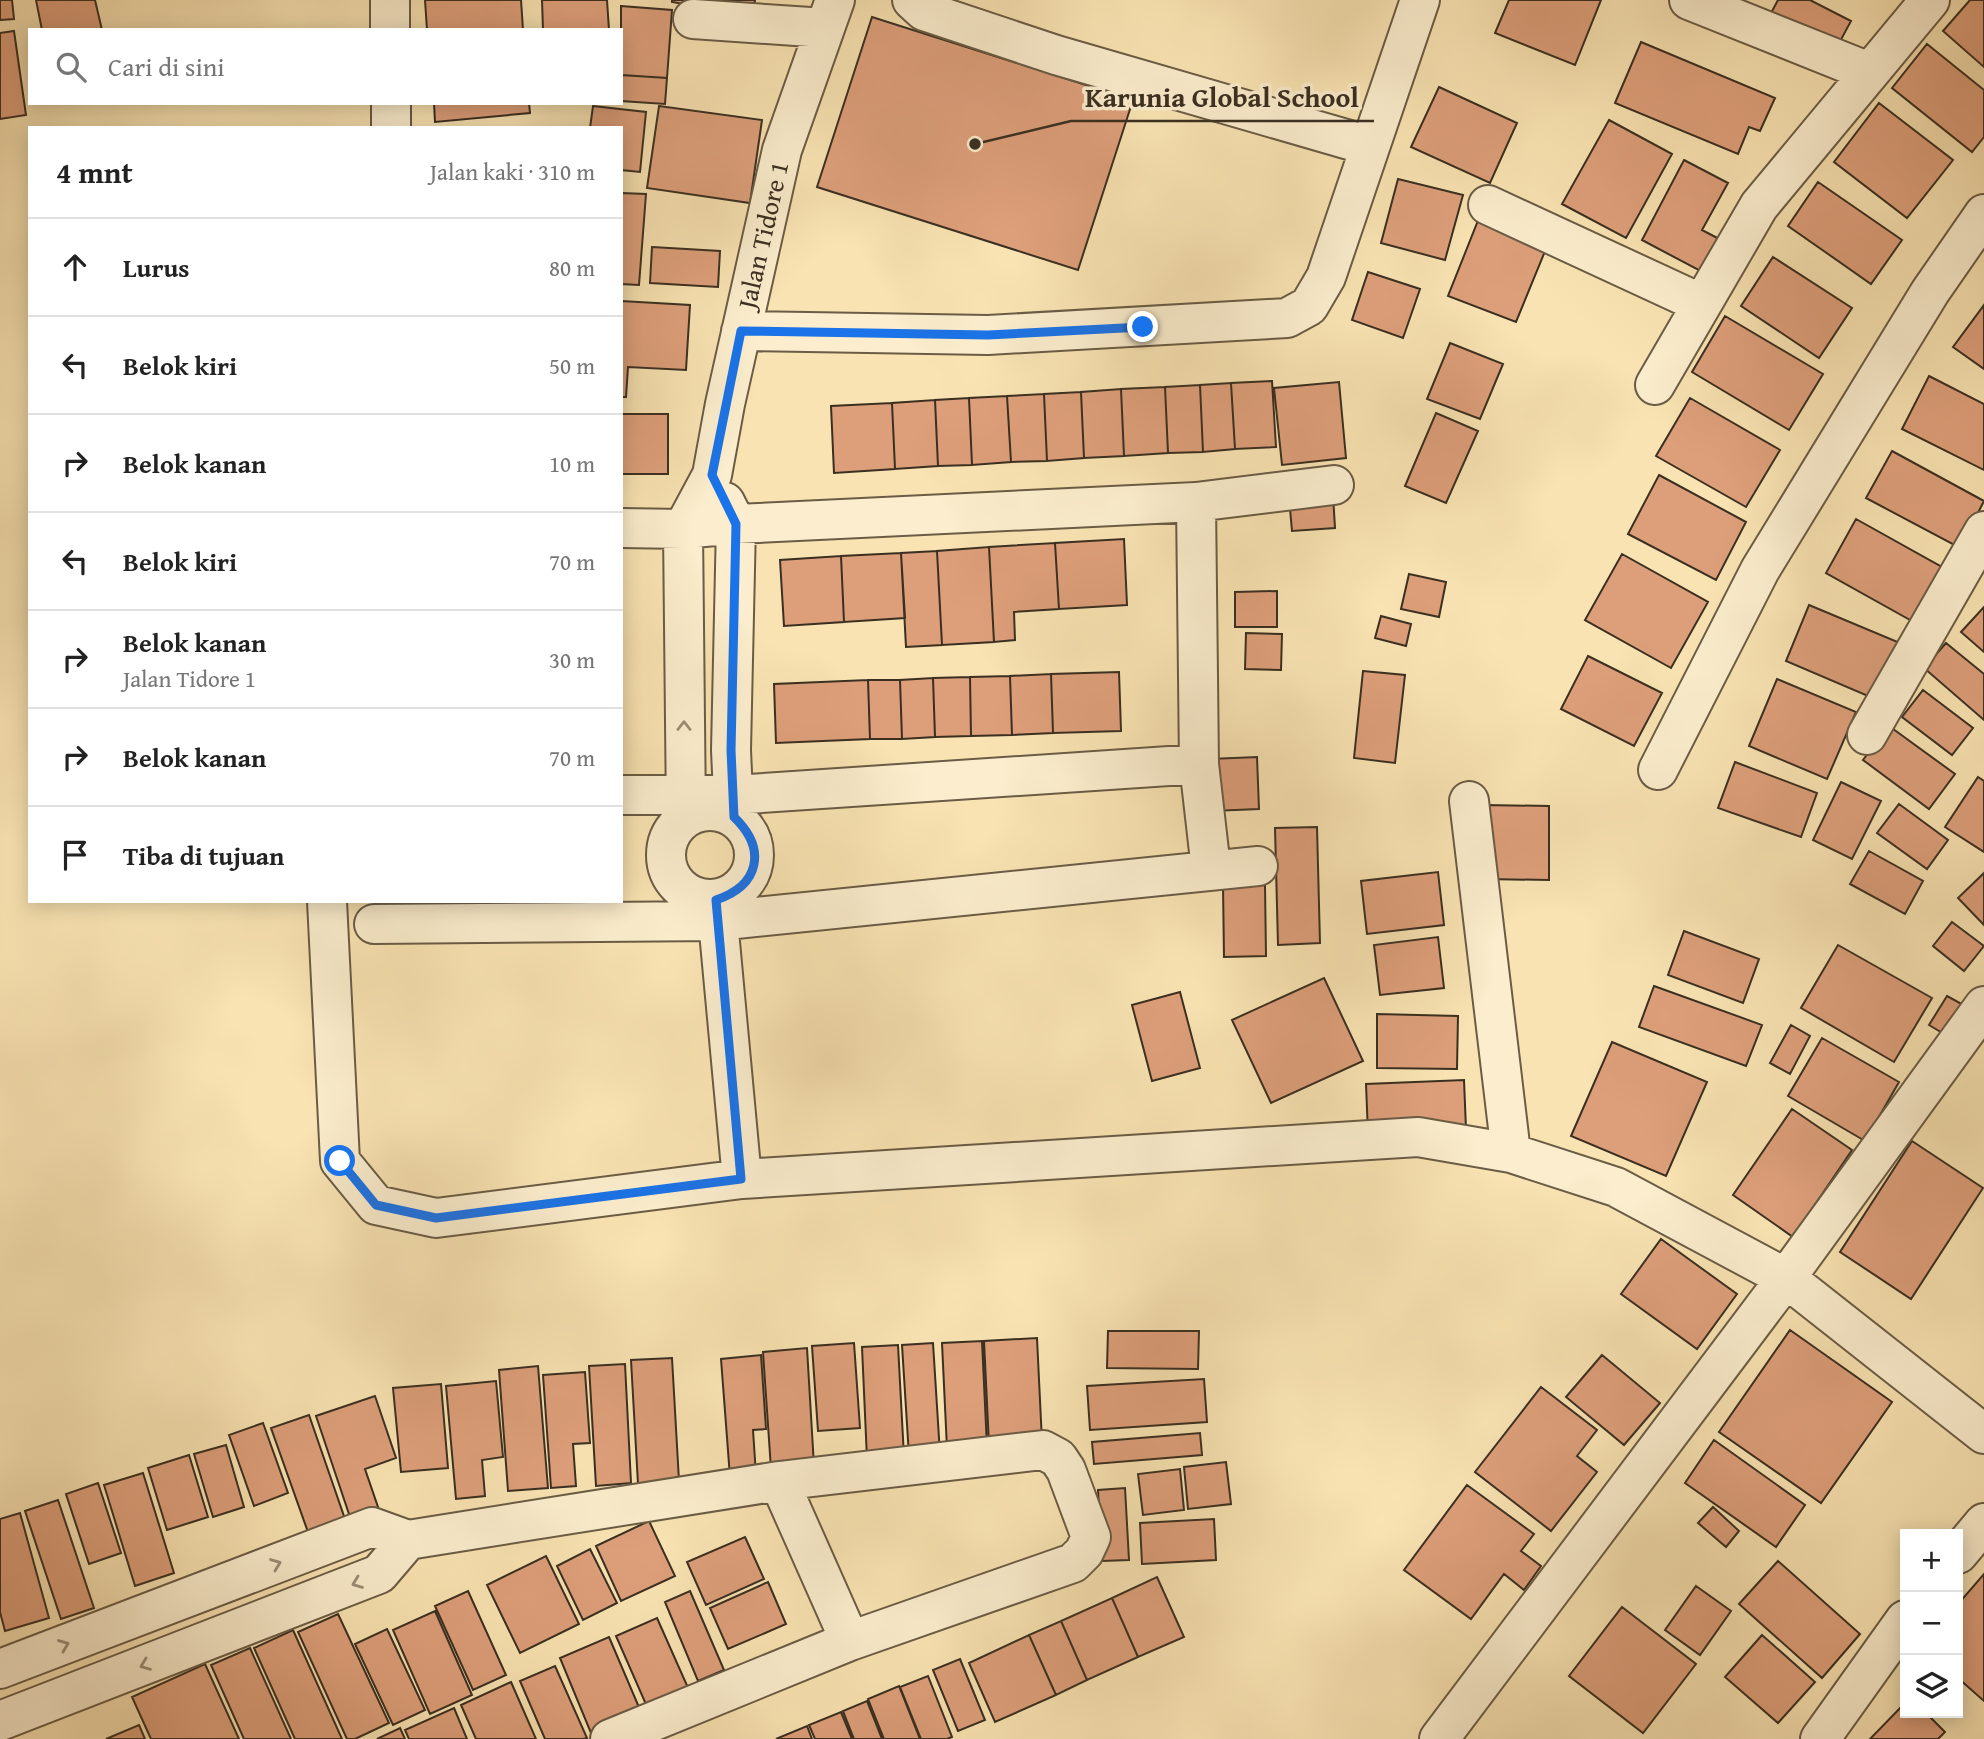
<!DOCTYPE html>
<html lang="id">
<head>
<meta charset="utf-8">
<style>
  :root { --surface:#fff; --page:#f6f6f6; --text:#222; --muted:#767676; --line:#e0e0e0 }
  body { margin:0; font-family:"Gentium Book Plus",serif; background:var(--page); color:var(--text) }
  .controls { position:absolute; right:21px; bottom:21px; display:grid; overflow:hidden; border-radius:0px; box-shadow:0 4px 18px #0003 }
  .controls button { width:63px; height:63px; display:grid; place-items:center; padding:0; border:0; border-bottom:2px solid var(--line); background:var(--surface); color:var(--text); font:35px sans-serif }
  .stop { position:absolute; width:21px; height:21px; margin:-16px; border:5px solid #1a73e8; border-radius:50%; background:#fff }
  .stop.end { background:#1a73e8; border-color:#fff; box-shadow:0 2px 7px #0008 }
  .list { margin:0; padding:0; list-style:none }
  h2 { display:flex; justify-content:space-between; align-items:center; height:91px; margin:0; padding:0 28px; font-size:30px }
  h2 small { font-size:23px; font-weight:400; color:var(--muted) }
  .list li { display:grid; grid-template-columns:46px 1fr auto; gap:21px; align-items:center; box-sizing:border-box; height:98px; padding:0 28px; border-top:2px solid var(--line) }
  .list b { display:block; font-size:26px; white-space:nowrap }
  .list p { margin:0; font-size:23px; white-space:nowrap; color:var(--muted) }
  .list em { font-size:23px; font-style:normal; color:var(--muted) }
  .icon { flex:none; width:38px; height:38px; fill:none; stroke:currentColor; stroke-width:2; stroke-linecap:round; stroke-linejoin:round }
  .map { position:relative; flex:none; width:1984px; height:1739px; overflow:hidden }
  .search { position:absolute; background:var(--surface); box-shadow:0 4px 18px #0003; left:28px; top:28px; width:595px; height:77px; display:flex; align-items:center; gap:18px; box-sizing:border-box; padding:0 24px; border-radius:0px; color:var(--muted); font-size:26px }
  .panel { position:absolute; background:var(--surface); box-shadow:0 4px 18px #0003; left:28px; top:126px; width:595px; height:777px; border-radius:0px }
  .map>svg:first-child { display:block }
</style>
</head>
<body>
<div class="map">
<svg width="1984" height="1739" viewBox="0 0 1984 1739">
  <rect width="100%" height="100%" fill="#f9e3b2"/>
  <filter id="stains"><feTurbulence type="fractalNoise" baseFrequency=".00286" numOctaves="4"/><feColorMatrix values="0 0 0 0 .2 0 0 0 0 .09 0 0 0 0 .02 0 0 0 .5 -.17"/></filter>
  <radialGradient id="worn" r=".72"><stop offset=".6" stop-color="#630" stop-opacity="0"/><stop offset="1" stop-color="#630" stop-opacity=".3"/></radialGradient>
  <path fill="#dd9f7a" stroke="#3a2f21" stroke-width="2" d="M0,0H12L14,19L0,20Z
    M36,0H95L102,30H42Z
    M425,0H521L523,30H427Z
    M542,0H607L609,30H543Z
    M672,0H755L752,16L672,2Z
    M1509,0H1601L1575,65L1495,33Z
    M1778,0H1810L1851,21L1837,47L1771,13Z
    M1970,0H1984V67L1943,31Z
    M621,6L672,10L667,78L621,75Z
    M872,17L1133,100L1078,270L817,187Z
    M14,31L26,115L0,119V33Z
    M1641,42L1775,98L1760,131L1749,127L1738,154L1615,103Z
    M1927,44L1984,90V137L1972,152L1892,88Z
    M621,75L667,78L665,104L621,101Z
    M1439,87L1517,123L1490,183L1411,147Z
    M434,103H529L530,113L435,122Z
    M1879,103L1953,160L1907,218L1834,162Z
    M593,106L646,112L640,172L621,170V128H590Z
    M659,106L762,120L750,203L647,188Z
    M1609,120L1672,154L1626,238L1562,204Z
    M1684,160L1728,183L1702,230L1725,242L1708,275L1642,240Z
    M1398,179L1463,195L1445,260L1381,243Z
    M1818,182L1902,240L1871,284L1788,226Z
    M621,193L646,194L639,285L621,284Z
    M1481,213L1550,239L1516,322L1448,296Z
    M652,247L720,251L718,287L650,283Z
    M1773,257L1852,308L1819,358L1741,306Z
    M1368,272L1420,289L1403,338L1352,320Z
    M621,301L690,305L686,370L628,367L626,397H621Z
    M1984,305V369L1953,347Z
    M1725,316L1823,374L1789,430L1692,372Z
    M1450,343L1503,364L1480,419L1427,399Z
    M1929,376L1984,404V470L1902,429Z
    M1272,381L1276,447L1235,449L1231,383Z
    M1339,382L1346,458L1282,465L1274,388Z
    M1231,383L1235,449L1203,452L1200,385Z
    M1200,385L1203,452L1168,453L1165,387Z
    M1165,387L1168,453L1124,456L1121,389Z
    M1121,389L1124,456L1084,458L1081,392Z
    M1081,392L1084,458L1047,461L1044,394Z
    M1044,394L1047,461L1011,462L1007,396Z
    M1007,396L1011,462L972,465L969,398Z
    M969,398L972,465L938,466L935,400Z
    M1690,398L1780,450L1746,507L1656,456Z
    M935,400L938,466L895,469L892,403Z
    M892,403L895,469L834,473L831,406Z
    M1436,413L1478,431L1446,503L1405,486Z
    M621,414H668V474H621Z
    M1892,451L1984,501L1960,548L1866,498Z
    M1659,475L1746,522L1716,580L1628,534Z
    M1333,495L1335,528L1292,531L1289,498Z
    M1856,519L1949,571L1919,625L1826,573Z
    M1124,539L1127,605L1059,609L1055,543Z
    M1055,543L1059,609L1014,612L1015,640L994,642L989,547Z
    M989,547L994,642L942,645L937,551Z
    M937,551L942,645L906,647L901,553Z
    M901,553L905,618L844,622L841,556Z
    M1622,554L1708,602L1671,668L1585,620Z
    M841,556L844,622L784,626L780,560Z
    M1409,574L1446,582L1439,617L1401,609Z
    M1277,591V627H1235V592Z
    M1809,605L1900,643L1875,699L1786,661Z
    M1984,607V652L1961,632Z
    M1381,616L1411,624L1406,646L1375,638Z
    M1246,633L1282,634L1281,670L1245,669Z
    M1946,643L1984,674V720L1924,668Z
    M1588,656L1662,693L1634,746L1561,709Z
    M1363,671L1405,675L1395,763L1354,758Z
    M1119,672L1121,731L1053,733L1051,674Z
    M1051,674L1053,733L1012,735L1010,676Z
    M1010,676L1012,735L971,736L970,677Z
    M970,677L971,736L935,737L933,678Z
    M933,678L935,737L902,739L900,680Z
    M1777,679L1856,712L1827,779L1749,746Z
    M868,680L870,739L776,743L774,684Z
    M868,680H900L902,739H870Z
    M1923,690L1973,728L1952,755L1902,717Z
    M1889,726L1955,774L1929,809L1863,760Z
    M1257,757L1259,809L1211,811L1210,759Z
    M1735,762L1817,793L1801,837L1718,808Z
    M1978,777L1984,781V852L1945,827Z
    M1841,782L1881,801L1852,859L1813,840Z
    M1899,804L1948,840L1927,869L1877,833Z
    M1485,805L1549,806V880L1484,879Z
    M1317,827L1320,943L1278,945L1275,828Z
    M1869,851L1923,881L1905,914L1850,884Z
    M1438,872L1444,925L1367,934L1361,881Z
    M1984,873V925L1958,898Z
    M1265,885L1266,956L1224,957L1223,886Z
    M1952,922L1984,946L1964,971L1933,946Z
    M1684,931L1759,959L1743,1003L1668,975Z
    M1438,937L1444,988L1380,995L1374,945Z
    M1838,945L1932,998L1894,1062L1801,1008Z
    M1324,978L1363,1061L1271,1103L1232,1020Z
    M1654,986L1762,1025L1746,1066L1639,1027Z
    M1180,992L1200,1068L1152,1081L1132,1005Z
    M1947,996L1967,1007L1949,1037L1929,1025Z
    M1377,1014L1458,1016L1457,1069L1377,1068Z
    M1791,1025L1810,1036L1790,1074L1770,1063Z
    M1822,1038L1899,1082L1865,1141L1788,1096Z
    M1612,1042L1707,1082L1666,1176L1571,1136Z
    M1464,1080L1466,1129L1368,1134L1366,1084Z
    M1792,1109L1852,1150L1793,1237L1733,1195Z
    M1912,1141L1983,1188L1911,1299L1840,1252Z
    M1661,1239L1737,1294L1697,1349L1621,1294Z
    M1790,1330L1892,1402L1821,1503L1719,1432Z
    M1108,1331H1199L1198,1369L1107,1368Z
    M1037,1338L1042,1442L989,1445L984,1341Z
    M982,1341L987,1447L947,1449L942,1343Z
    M854,1343L860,1428L818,1431L812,1346Z
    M933,1343L940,1454L909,1456L902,1345Z
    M898,1345L904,1457L867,1459L862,1347Z
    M807,1348L814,1466L771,1469L763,1352Z
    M761,1355L766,1429L753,1430L756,1475L730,1477L721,1359Z
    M1602,1355L1660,1403L1624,1445L1566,1397Z
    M672,1358L679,1481L638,1484L631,1360Z
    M625,1364L631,1483L596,1486L589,1366Z
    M538,1366L548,1488L508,1491L499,1370Z
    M585,1372L590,1443L573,1444L576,1486L551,1488L543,1375Z
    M1204,1379L1207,1422L1090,1430L1087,1386Z
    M496,1381L503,1457L482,1460L485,1496L456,1499L446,1386Z
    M441,1384L448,1468L401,1472L393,1388Z
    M1541,1387L1597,1430L1577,1456L1597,1472L1551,1531L1475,1472Z
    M375,1396L396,1458L365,1469L379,1510L351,1520L316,1416Z
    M309,1415L346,1522L309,1535L271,1428Z
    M263,1423L288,1493L254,1506L229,1435Z
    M1200,1433L1202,1455L1094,1464L1092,1442Z
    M1714,1440L1805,1505L1776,1547L1685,1483Z
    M226,1445L244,1507L213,1517L194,1454Z
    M189,1455L208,1517L167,1530L148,1468Z
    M1226,1462L1231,1504L1188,1509L1184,1467Z
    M1180,1469L1184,1510L1143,1515L1138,1474Z
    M143,1473L174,1573L135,1586L104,1485Z
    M98,1483L121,1553L89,1564L66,1494Z
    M1467,1485L1534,1534L1521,1551L1541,1566L1524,1590L1504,1574L1471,1619L1404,1570Z
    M1125,1488L1129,1560L1102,1561L1098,1490Z
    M58,1500L94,1608L61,1619L25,1511Z
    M1713,1507L1739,1531L1726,1547L1698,1523Z
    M20,1513L49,1618L5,1631L0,1612V1519Z
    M1214,1519L1216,1560L1142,1564L1140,1523Z
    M649,1521L675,1576L621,1601L596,1546Z
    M745,1537L764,1579L706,1605L687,1562Z
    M590,1549L617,1603L583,1620L557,1566Z
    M546,1556L579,1624L520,1653L487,1585Z
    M1778,1561L1860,1634L1822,1678L1739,1604Z
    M1984,1574V1701L1958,1678V1604Z
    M1157,1577L1184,1637L1138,1657L1112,1598Z
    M768,1582L786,1624L728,1649L710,1608Z
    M1696,1586L1731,1611L1700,1655L1665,1630Z
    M468,1591L506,1675L473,1690L435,1606Z
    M690,1591L724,1670L698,1681L665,1602Z
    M1112,1598L1138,1657L1087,1680L1061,1621Z
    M1622,1607L1696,1664L1643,1733L1569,1676Z
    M435,1611L472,1695L430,1714L393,1630Z
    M338,1614L389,1723L355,1739H347L298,1632Z
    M657,1618L689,1690L648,1709L616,1636Z
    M1061,1621L1087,1680L1056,1695L1029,1635Z
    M387,1629L425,1710L393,1725L355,1644Z
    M293,1630L342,1739H295L254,1648Z
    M1029,1635L1056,1695L995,1722L969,1663Z
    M1762,1635L1815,1682L1778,1723L1725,1677Z
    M609,1637L641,1712L591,1733L560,1658Z
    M250,1648L291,1739H244L211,1665Z
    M960,1659L985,1720L958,1731L933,1670Z
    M205,1664L239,1739H151L132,1697Z
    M555,1666L587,1738L583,1739H545L520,1681Z
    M928,1676L952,1737L947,1739H921L900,1687Z
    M511,1682L536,1739H476L461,1705Z
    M899,1686L920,1739H884L868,1699Z
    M867,1701L882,1739H854L843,1711Z
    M1905,1703V1713H1926L1945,1732L1938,1739H1870Z
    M454,1708L467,1739H409L405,1730Z
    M841,1712L852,1739H815L809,1725Z
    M139,1725L145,1739H106Z
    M807,1726L812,1739H776Z
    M400,1728L405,1739H377Z"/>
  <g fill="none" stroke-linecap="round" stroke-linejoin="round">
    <defs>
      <path id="minor" d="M390,0V30
        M912,0L924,11L1056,55L1370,146
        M1689,0L1869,72
        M693,19L825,28
        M391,103V128
        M1488,205L1702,304
        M741,331L988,335L1287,318L1309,306L1326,277L1420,0
        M1655,385L1759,206L1930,0
        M725,502L736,524L731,750L734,817
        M1196,502L1199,764L1211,869
        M621,528L683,529L736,524L1196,502L1334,485
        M1867,735L1984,531
        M1658,770L1760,570L1930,292L1984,214
        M621,795H733L1199,764
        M1469,801L1511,1153
        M666 855a44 44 0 1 1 88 0a44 44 0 1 1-88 0Z
        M686,816L683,529L712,475L725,404L782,150L835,0
        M716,899L742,1179
        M327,901L340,1161L376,1205L436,1218L742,1179L1418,1137L1511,1153L1616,1187L1786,1278L1984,1434
        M374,924L717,921L1258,866
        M779,1481L850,1641
        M1958,1554L1984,1523
        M0,1669L372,1527L408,1540L779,1481L1043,1450L1058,1458L1066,1470L1091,1537L1084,1552L1073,1563L850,1641L610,1739
        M0,1721L379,1574L408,1540
        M1439,1739L1786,1278L1984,1006
        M1820,1739L1905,1620"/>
    </defs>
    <use href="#minor" stroke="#6a5c45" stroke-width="42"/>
    <use href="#minor" stroke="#fbedcd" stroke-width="38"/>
  </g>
  <defs><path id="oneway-chevron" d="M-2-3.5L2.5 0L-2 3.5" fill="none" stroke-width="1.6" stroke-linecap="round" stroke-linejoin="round" transform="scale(1.75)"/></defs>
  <g stroke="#9a8e77">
    <use href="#oneway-chevron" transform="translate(684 726) rotate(-90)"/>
    <use href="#oneway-chevron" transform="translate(276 1564) rotate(-21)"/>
    <use href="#oneway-chevron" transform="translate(357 1583) rotate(159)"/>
    <use href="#oneway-chevron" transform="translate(64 1645) rotate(-21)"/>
    <use href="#oneway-chevron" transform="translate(145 1665) rotate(159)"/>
  </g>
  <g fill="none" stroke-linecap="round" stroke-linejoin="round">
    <path stroke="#1a73e8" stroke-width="9" d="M340,1161L376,1205L436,1218L741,1179L716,900C760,885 767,849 734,817L731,750L736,524L712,475L741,331L988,335L1143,327"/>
  </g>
  <g text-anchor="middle" stroke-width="7" stroke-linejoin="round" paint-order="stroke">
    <g font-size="26" fill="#3a2f21" stroke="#fbedcd">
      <text transform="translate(763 235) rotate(-77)" y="9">Jalan Tidore 1</text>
    </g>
  </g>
  <path fill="none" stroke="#3a2f21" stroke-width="2.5" d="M975 144L1071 121H1374"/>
  <circle fill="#3a2f21" stroke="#fbedcd" stroke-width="2.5" cx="975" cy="144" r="7"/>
  <g font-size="28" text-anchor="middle" font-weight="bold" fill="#3a2f21" stroke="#fbedcd" stroke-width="7" stroke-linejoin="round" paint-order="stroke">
    <text x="1222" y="107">Karunia Global School</text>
  </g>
  <rect width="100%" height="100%" filter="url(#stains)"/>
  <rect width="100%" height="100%" fill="url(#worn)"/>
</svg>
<div class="controls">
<button>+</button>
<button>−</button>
<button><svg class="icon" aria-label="layers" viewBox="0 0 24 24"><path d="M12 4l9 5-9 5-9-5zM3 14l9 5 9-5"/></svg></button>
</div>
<div class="stop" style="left:340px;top:1161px"></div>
<div class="stop end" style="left:1143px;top:327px"></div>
<div class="search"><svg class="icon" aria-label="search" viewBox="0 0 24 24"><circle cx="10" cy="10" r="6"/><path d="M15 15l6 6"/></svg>Cari di sini</div>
<section class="panel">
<h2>4 mnt<small>Jalan kaki · 310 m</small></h2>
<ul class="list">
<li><svg class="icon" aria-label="ahead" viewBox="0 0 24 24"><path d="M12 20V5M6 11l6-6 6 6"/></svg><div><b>Lurus</b></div><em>80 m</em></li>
<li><svg class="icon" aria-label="left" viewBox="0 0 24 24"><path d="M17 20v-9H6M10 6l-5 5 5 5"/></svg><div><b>Belok kiri</b></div><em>50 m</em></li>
<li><svg class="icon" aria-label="right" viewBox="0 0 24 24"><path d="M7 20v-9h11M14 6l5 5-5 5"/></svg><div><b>Belok kanan</b></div><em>10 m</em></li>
<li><svg class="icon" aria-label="left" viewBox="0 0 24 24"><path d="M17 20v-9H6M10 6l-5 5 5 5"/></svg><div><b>Belok kiri</b></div><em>70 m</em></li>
<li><svg class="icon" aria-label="right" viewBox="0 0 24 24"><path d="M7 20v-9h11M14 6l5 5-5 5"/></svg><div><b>Belok kanan</b><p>Jalan Tidore 1</p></div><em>30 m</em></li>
<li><svg class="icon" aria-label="right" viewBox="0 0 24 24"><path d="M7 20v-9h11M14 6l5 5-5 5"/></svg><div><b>Belok kanan</b></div><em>70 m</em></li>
<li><svg class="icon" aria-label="arrive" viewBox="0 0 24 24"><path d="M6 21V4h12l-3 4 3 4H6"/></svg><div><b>Tiba di tujuan</b></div></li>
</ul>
</section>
</div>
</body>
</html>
